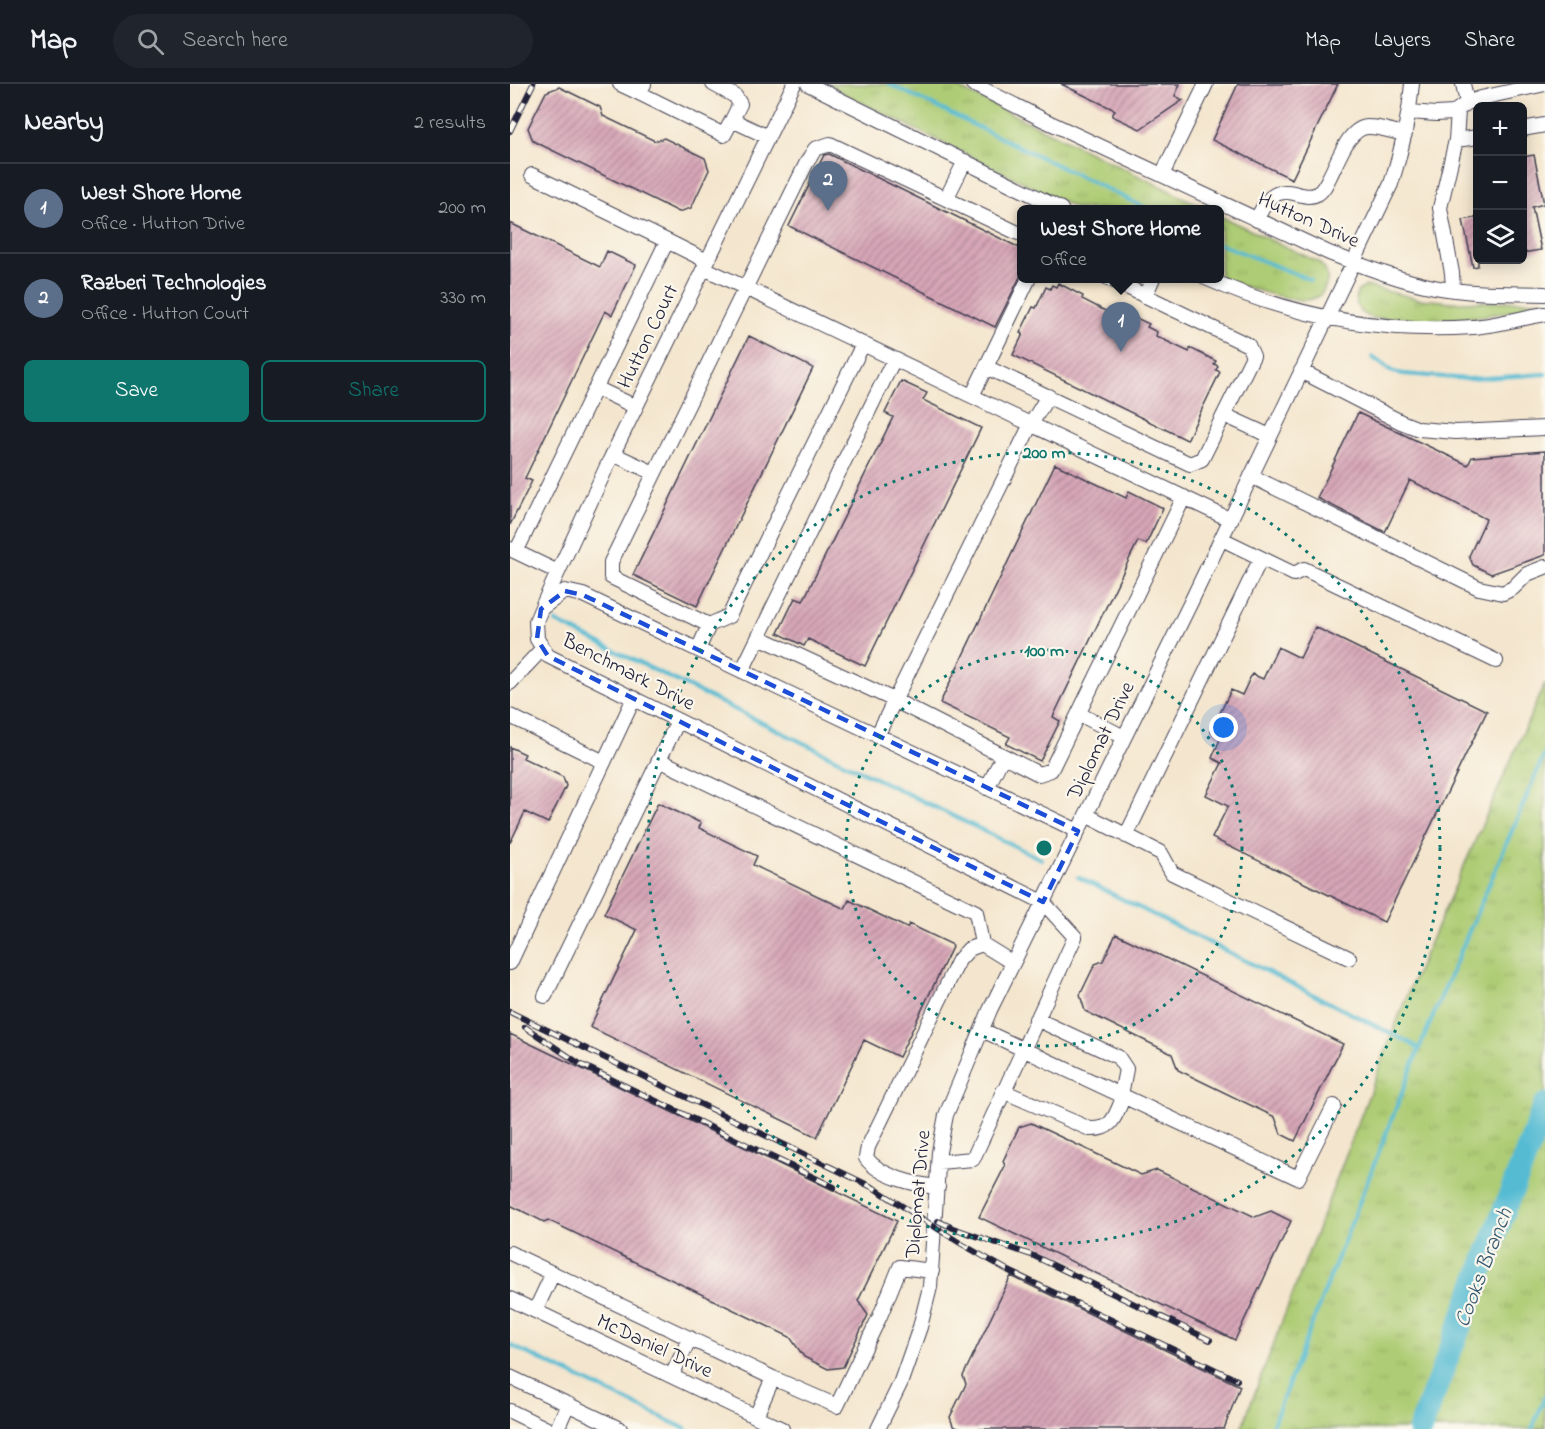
<!DOCTYPE html>
<html lang="en">
<head>
<meta charset="utf-8">
<style>
  :root { --surface:#171b24; --page:#20242c; --text:#f1f3f6; --muted:#9ea1a6; --line:#363941; --accent:#0f766e }
  body { margin:0; font-family:"Indie Flower",sans-serif; background:var(--page); color:var(--text) }
  .controls { position:absolute; right:18px; top:18px; display:grid; overflow:hidden; border-radius:9px; box-shadow:0 3px 15px #0003 }
  .controls button { width:54px; height:54px; display:grid; place-items:center; padding:0; border:0; border-bottom:2px solid var(--line); background:var(--surface); color:var(--text); font:30px sans-serif }
  .you { position:absolute; left:714px; top:644px; width:21px; height:21px; margin:-15px; border:4px solid #fff; border-radius:50%; background:#1a73e8; box-shadow:0 0 0 9px #1a73e833 }
  .badge { display:grid; place-items:center; width:39px; height:39px; border-radius:50%; background:var(--accent); color:#fff; font-size:20px; font-weight:700 }
  .pin { position:absolute; translate:-50% -50px; filter:drop-shadow(0 2px 3px #0008) }
  .pin::after { content:''; position:absolute; top:32px; width:21px; height:18px; background:inherit; clip-path:polygon(0 0,100% 0,50% 100%) }
  .popup { position:absolute; left:507px; top:121px; width:207px; height:78px; box-sizing:border-box; display:grid; place-content:center; border-radius:9px; background:var(--surface); filter:drop-shadow(0 2px 4px #0005); font-size:20px; white-space:nowrap; color:var(--muted) }
  .popup b { font-size:22px; color:var(--text) }
  .popup::after { content:''; position:absolute; left:50%; top:100%; margin-left:-12px; border:12px solid transparent; border-top-color:var(--surface) }
  .list { margin:0; padding:0; list-style:none }
  h2 { display:flex; justify-content:space-between; align-items:center; height:78px; margin:0; padding:0 24px; font-size:26px }
  h2 small { font-size:20px; font-weight:400; color:var(--muted) }
  .list li { display:grid; grid-template-columns:39px 1fr auto; gap:18px; align-items:center; box-sizing:border-box; height:90px; padding:0 24px; border-top:2px solid var(--line) }
  .list b { display:block; font-size:22px; white-space:nowrap }
  .list p { margin:0; font-size:20px; white-space:nowrap; color:var(--muted) }
  .list em { font-size:20px; font-style:normal; color:var(--muted) }
  .actions { display:flex; gap:12px; padding:18px 24px }
  .actions a { flex:1; padding:14px 0; border:2px solid var(--accent); border-radius:9px; text-align:center; font-size:21px; color:var(--accent) }
  .actions .main { background:var(--accent); color:#fff }
  .icon { flex:none; width:33px; height:33px; fill:none; stroke:currentColor; stroke-width:2; stroke-linecap:round; stroke-linejoin:round }
  .map { position:relative; flex:none; width:1035px; height:1345px; overflow:hidden }
  header { display:flex; align-items:center; gap:36px; box-sizing:border-box; height:84px; padding:0 30px; background:var(--surface); border-bottom:2px solid var(--line) }
  header strong { font-size:28px }
  nav { display:flex; gap:33px; margin-inline-start:auto; font-size:21px }
  .search { width:420px; height:54px; background:var(--page); display:flex; align-items:center; gap:15px; box-sizing:border-box; padding:0 21px; border-radius:33px; color:var(--muted); font-size:22px }
  main { display:flex }
  aside { flex:1; background:var(--surface) }
  .map>svg:first-child { display:block }
</style>
</head>
<body>
<header>
<strong>Map</strong>
<div class="search"><svg class="icon" aria-label="search" viewBox="0 0 24 24"><circle cx="10" cy="10" r="6"/><path d="M15 15l6 6"/></svg>Search here</div>
<nav><a>Map</a><a>Layers</a><a>Share</a></nav>
</header>
<main>
<aside>
<h2>Nearby<small>2 results</small></h2>
<ul class="list">
<li><span class="badge" style="background:#5c6f8a">1</span><div><b>West Shore Home</b><p>Office · Hutton Drive</p></div><em>200 m</em></li>
<li><span class="badge" style="background:#5c6f8a">2</span><div><b>Razberi Technologies</b><p>Office · Hutton Court</p></div><em>330 m</em></li>
</ul>
<div class="actions"><a class="main">Save</a><a>Share</a></div>
</aside>
<div class="map">
<svg width="1035" height="1345" viewBox="0 0 1035 1345">
  <defs>
    <pattern id="grass-tufts" width="24" height="20" patternUnits="userSpaceOnUse" patternTransform="scale(1.5)"><rect width="24" height="20" fill="#aecc74"/><path d="M3 7l-1-3M5 7V3M7 7l1-3M15 17l-1-3M17 17v-4M19 17l1-3" fill="none" stroke="#95af65"/></pattern>
    <pattern id="building-hatch" width="6" height="6" patternUnits="userSpaceOnUse" patternTransform="scale(1.5)"><rect width="6" height="6" fill="#d7a6b7"/><path d="M-1 1l2-2M0 6l6-6M5 7l2-2" fill="none" stroke="#ae8796"/></pattern>
  </defs>
  <rect width="100%" height="100%" fill="#fbf7ec"/>
  <filter id="ink" filterUnits="userSpaceOnUse"><feTurbulence type="fractalNoise" baseFrequency=".0167" numOctaves="2"/><feDisplacementMap in="SourceGraphic" scale="12" xChannelSelector="R" yChannelSelector="G"/><feConvolveMatrix kernelMatrix="1 2 1 2 8 2 1 2 1" color-interpolation-filters="sRGB"/></filter>
  <filter id="wash" filterUnits="userSpaceOnUse"><feTurbulence type="fractalNoise" baseFrequency=".008" numOctaves="4" result="noise"/><feDisplacementMap in="SourceGraphic" scale="24" xChannelSelector="R" yChannelSelector="G"/><feGaussianBlur stdDeviation="1.35" result="paint"/><feColorMatrix in="noise" values="0 0 0 0 0 0 0 0 0 0 0 0 0 0 0 0 0 1.4 0 .05"/><feComposite in="paint" operator="in"/></filter>
  <g filter="url(#wash)">
    <rect width="100%" height="100%" fill="#f4e6ce"/>
    <path fill="url(#grass-tufts)" stroke="#687758" stroke-width="1.5" d="M318,0H440L697,125H567L330,8Z
      M710,132L808,178C814,183 819,190 817,198C815,206 810,213 802,215C785,220 727,201 710,193Z
      M856,202L909,215L942,218L1035,217V222L960,234L907,236L862,234L850,228L845,215L848,207Z
      M1035,599V1345H731L899,906Z"/>
    <g fill="none" stroke-linecap="round" stroke-linejoin="round">
      <path stroke="#55bbd3" stroke-width="4" d="M379,0L638,125
        M710,160L801,196
        M862,273L883,288L894,290L959,295L1035,290
        M46,538L531,775
        M568,793L902,960L909,965
        M0,1261L176,1345
        M761,1345L909,965L1035,669
        M1022,1345L1035,1312"/>
      <path stroke="#55bbd3" stroke-width="24" d="M910,1345L1035,1021"/>
    </g>
    <g id="blocks">
      <path fill="url(#building-hatch)" d="M551,0H670L665,12L673,16L630,45L602,32L605,26Z
        M728,0H828L782,95L702,56Z
        M49,3L90,23L93,32L145,57L154,54L195,74L199,86L181,124L169,128L23,57L18,44L36,8Z
        M319,70L512,165V189L485,243L279,142L314,71Z
        M1024,71L1034,120L1022,123L1031,166L1012,169V73Z
        M968,133V182L963,183L953,136Z
        M0,139L90,183L97,167L126,181L102,231L95,227L15,394L22,397L0,441Z
        M548,199L573,212L572,215L603,231L605,227L617,233L618,230L639,240L637,243L647,248L646,252L679,268L680,264L706,277L704,280L708,282L706,286L710,288L677,356L503,271L513,250L510,249L523,223L526,224L536,203L540,205L542,201L546,203Z
        M239,252L303,284L187,522L123,491Z
        M391,297L417,309L413,316L471,344L355,582L298,555L294,562L268,549L285,514L293,517L383,333L375,329Z
        M848,329L958,381L962,373L1035,367V471L981,490L963,481L959,472L976,435L900,396L875,448L807,414Z
        M545,380L616,414L619,407L653,424L636,460L628,457L543,633L550,637L530,677L496,660L500,653L430,619Z
        M805,543L977,627L874,838L702,754L718,722L696,711L712,679L702,674L711,653L701,648L721,606L732,611L742,590L753,595L768,563L790,574Z
        M0,663L15,670L13,674L53,693L56,702L38,739L15,728L0,759Z
        M148,719L191,739L189,744L247,772L243,781L335,825L339,816L397,844L399,840L443,861L389,973L354,956L307,1053L80,943L127,846L94,830Z
        M606,850L833,960L785,1057L771,1050L765,1033L668,986L662,970L575,927L570,911L585,880L593,877Z
        M0,950L387,1137L348,1217L358,1231L333,1283L318,1285L294,1273L280,1253L38,1136L34,1138L0,1121Z
        M521,1039L631,1091L647,1086L745,1133L761,1127L781,1137L725,1256L469,1133L495,1082L493,1077L509,1043Z
        M501,1192L730,1302L714,1345H450L443,1342L440,1333L456,1300L453,1292Z"/>
    </g>
  </g>
  <g filter="url(#ink)">
    <use href="#blocks" fill-opacity="0" stroke="#423f51" stroke-width="1.5"/>
    <g fill="none" stroke-linecap="round" stroke-linejoin="round">
      <defs>
        <path id="minor" d="M110,0L129,9
          M134,0L129,9L214,51L222,36L258,53
          M203,0L225,12L230,20L222,36
          M284,0L97,382L31,525L26,537L27,555L38,572L533,818L565,853L463,1075L429,1078
          M298,0L551,125
          M463,0L534,36L819,169C853,182 888,196 924,203C961,210 998,209 1035,210
          M953,0L957,19
          M900,28L926,30L943,29L957,19L971,14L1035,0
          M1012,45L1035,41
          M946,56L968,53
          M22,91L157,157
          M652,91L696,0
          M436,115L455,77
          M747,136C754,118 763,104 784,109C791,111 800,114 807,110C813,107 817,98 820,92C828,77 839,42 859,43C870,43 884,48 895,50
          M194,184L721,436
          M696,194C780,232 871,249 963,243C987,241 1011,234 1035,230
          M943,205L942,189L930,124L946,56L948,28
          M635,212L643,194
          M353,260L219,532L199,541L101,493V478L297,78L305,65L320,60L508,149
          M476,283L680,380L692,375L743,272L738,261L598,194
          M791,287L891,338L909,345L946,348L1035,344
          M86,304L126,323
          M462,312L519,194
          M714,331L760,352
          M103,370L144,389
          M741,392L969,504L993,509L1003,504L1017,490L1035,483
          M712,455L751,474
          M0,465L48,488
          M6,468L157,157L197,177
          M33,523L55,507L73,511L568,747
          M249,553L384,616L529,690L541,686L674,413
          M188,566L199,541
          M232,587L384,275
          M0,599L33,564
          M569,630L614,653
          M0,632L94,678
          M367,652L521,340L538,312
          M149,676L466,828L472,860L503,879
          M477,704L493,672
          M576,731L651,769L662,789L839,874
          M616,752L751,474L784,490L794,485L986,577
          M0,879L124,614
          M35,912L168,637
          M526,935L608,973L616,985L611,1011
          M472,946L788,1094L824,1022
          M493,1007L580,1045C604,1046 605,1031 614,1012
          M428,1103C406,1101 370,1093 356,1074L358,1063L449,876L459,865L472,860
          M0,1169L263,1294
          M0,1215L272,1345
          M25,1227L43,1189
          M162,1291L180,1254
          M0,1293L110,1345
          M0,1327L37,1345
          M246,1332L263,1294L327,1322L370,1232L390,1183L422,1187
          M47,1345L58,1320
          M368,1345L390,1300L410,1243L420,1203L429,1068L436,1031L480,926L680,520L881,100C892,66 899,35 902,0"/>
      </defs>
      <use href="#minor" stroke="#423f51" stroke-width="16"/>
      <use href="#minor" stroke="#fff" stroke-width="14"/>
      <defs>
        <path id="rail" d="M0,47L23,0
          M0,928L364,1104L450,1159L499,1187L727,1296
          M15,943L70,980L324,1103
          M428,1137L443,1144L524,1172L700,1256"/>
      </defs>
      <use href="#rail" stroke="#22223b" stroke-width="6"/>
      <use href="#rail" stroke="#fbf7ec" stroke-width="4" stroke-dasharray="11" stroke-linecap="butt"/>
    </g>
  </g>
  <path fill="none" stroke="#1d4ed8" stroke-width="4.5" stroke-dasharray="12 8" stroke-linejoin="round" d="M55,507L73,511L568,747L533,818L38,572L27,555L31,525Z"/>
  <g fill="none" stroke="#0f766e" stroke-width="3" stroke-dasharray="3 6">
    <circle cx="534" cy="764" r="198"/>
    <circle cx="534" cy="764" r="396"/>
  </g>
  <g text-anchor="middle" stroke-width="4.5" stroke-linejoin="round" paint-order="stroke">
    <g font-size="21" fill="#22223b" stroke="#fbf7ec">
      <text transform="translate(799 135) rotate(24)" y="7">Hutton Drive</text>
      <text transform="translate(137 252) rotate(-64)" y="7">Hutton Court</text>
      <text transform="translate(119 587) rotate(27)" y="7">Benchmark Drive</text>
      <text transform="translate(590 656) rotate(-64)" y="7">Diplomat Drive</text>
      <text transform="translate(407 1110) rotate(-85)" y="7">Diplomat Drive</text>
      <text transform="translate(145 1261) rotate(25)" y="7">McDaniel Drive</text>
    </g>
    <g font-size="22" font-style="italic" fill="#345870" stroke="#fbf7ec">
      <text transform="translate(972 1183) rotate(-69)" y="8">Cooks Branch</text>
    </g>
  </g>
  <circle cx="534" cy="764" r="9" fill="#0f766e" stroke="#fbf7ec" stroke-width="3"/>
  <g font-size="18" text-anchor="middle" font-weight="bold" fill="#0f766e" stroke="#fbf7ec" stroke-width="4.5" stroke-linejoin="round" paint-order="stroke">
    <text x="534" y="374">200 m</text>
    <text x="534" y="572">100 m</text>
  </g>
</svg>
<div class="controls">
<button>+</button>
<button>−</button>
<button><svg class="icon" aria-label="layers" viewBox="0 0 24 24"><path d="M12 4l9 5-9 5-9-5zM3 14l9 5 9-5"/></svg></button>
</div>
<div class="you"></div>
<div class="pin badge" style="left:611px;top:268px;background:#5c6f8a">1</div>
<div class="popup"><b>West Shore Home</b>Office</div>
<div class="pin badge" style="left:318px;top:127px;background:#5c6f8a">2</div>
</div>
</main>
</body>
</html>
